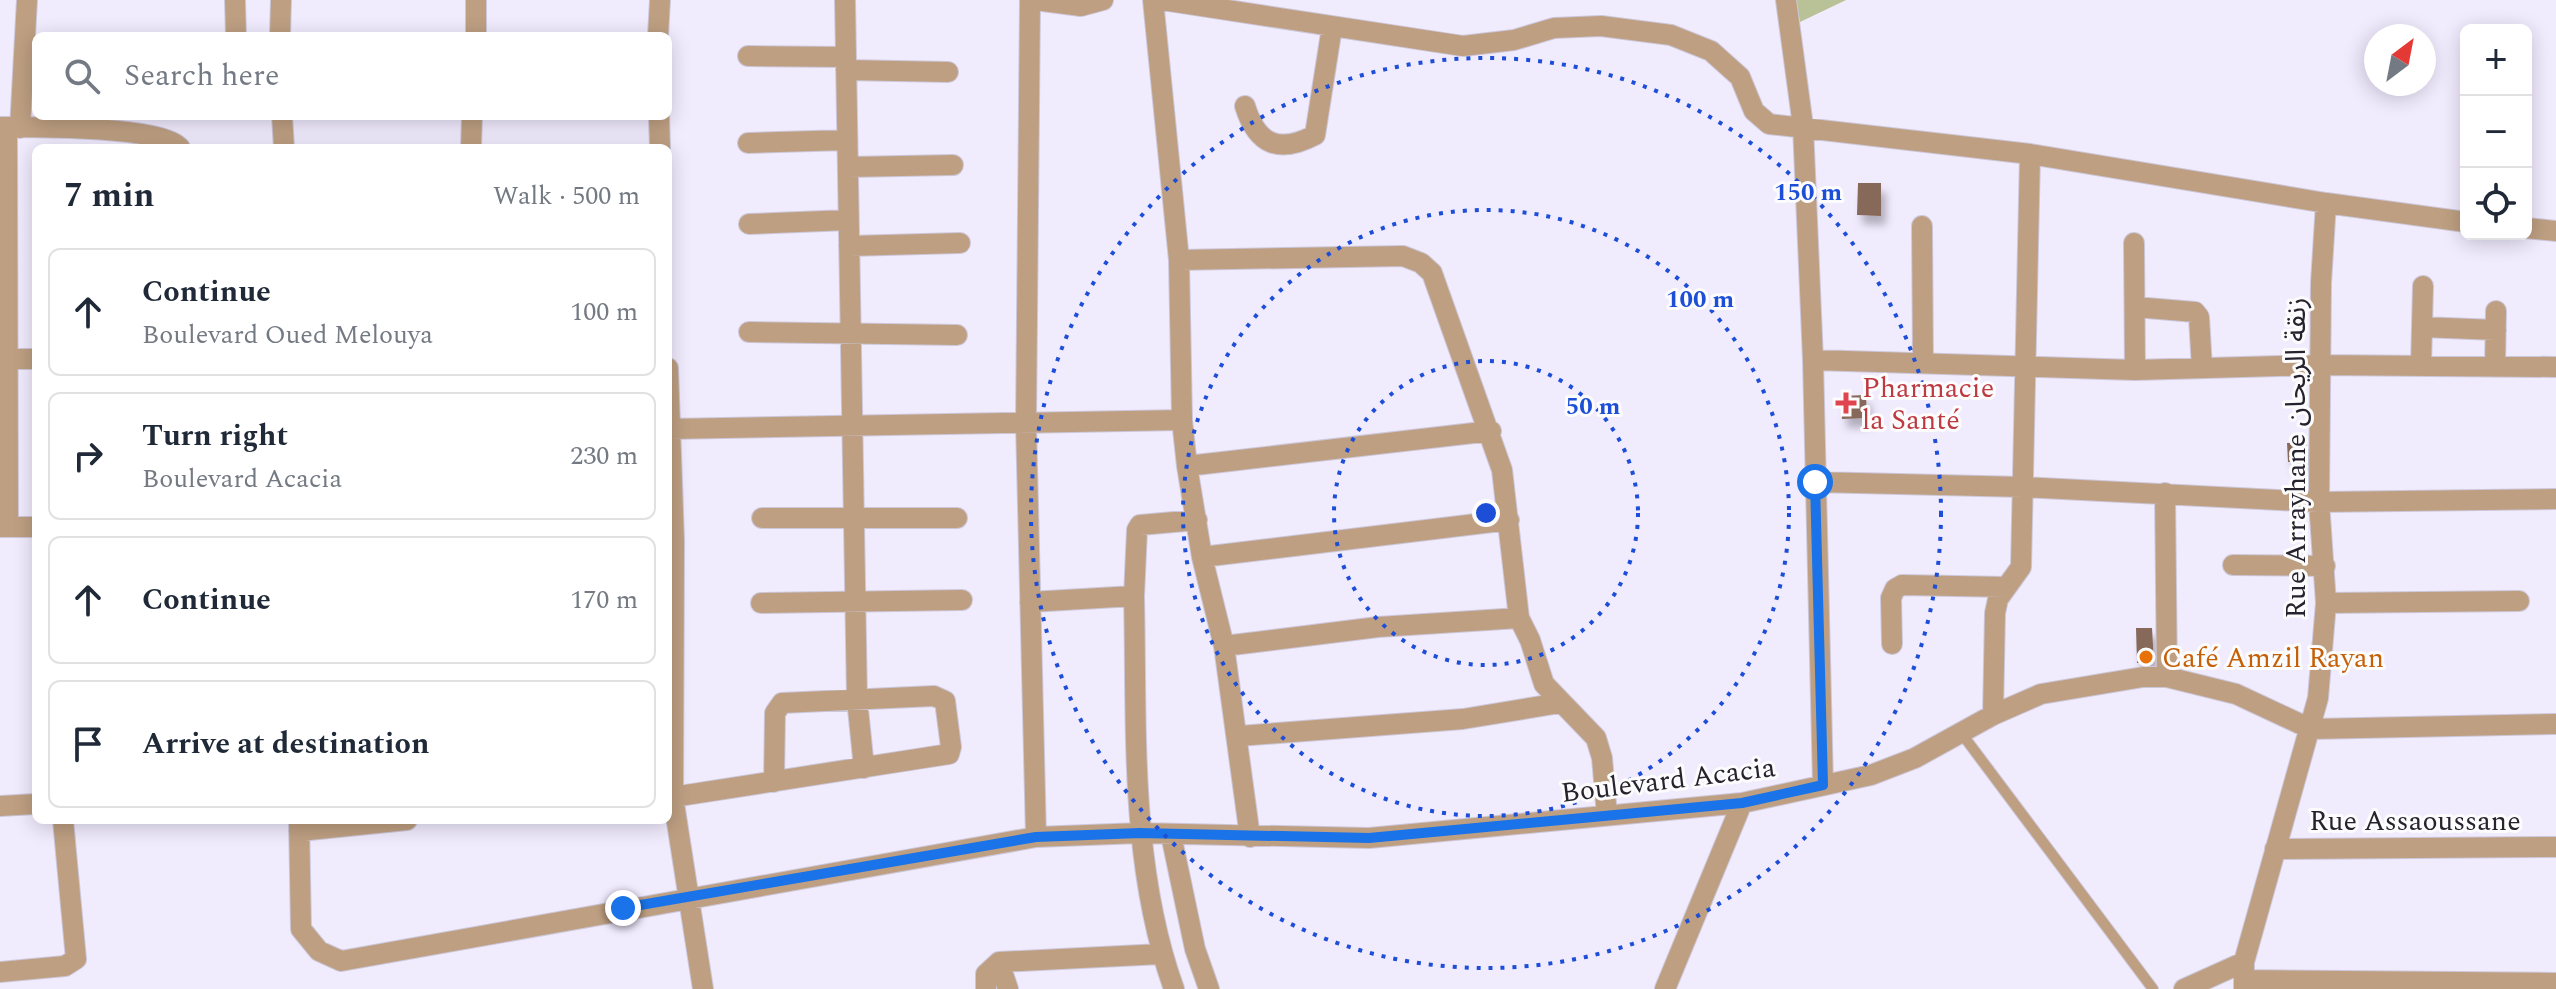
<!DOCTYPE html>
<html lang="en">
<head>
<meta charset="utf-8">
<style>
  :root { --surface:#fff; --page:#f2f2f3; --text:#1f2937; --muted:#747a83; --line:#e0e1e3 }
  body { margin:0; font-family:Spectral,"Noto Sans Arabic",serif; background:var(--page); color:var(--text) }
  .controls { position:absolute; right:24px; top:24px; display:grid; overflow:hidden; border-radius:12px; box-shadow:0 4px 20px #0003 }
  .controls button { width:72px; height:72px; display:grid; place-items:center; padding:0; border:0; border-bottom:2px solid var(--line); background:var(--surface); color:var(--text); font:40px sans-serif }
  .compass { position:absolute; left:2364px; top:24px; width:72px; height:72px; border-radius:50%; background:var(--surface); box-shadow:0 4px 20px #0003; rotate:32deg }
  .stop { position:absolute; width:24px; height:24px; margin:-18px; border:6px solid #1a73e8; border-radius:50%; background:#fff }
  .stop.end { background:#1a73e8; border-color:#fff; box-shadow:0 2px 8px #0008 }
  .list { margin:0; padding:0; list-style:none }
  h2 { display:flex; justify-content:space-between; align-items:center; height:104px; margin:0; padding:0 32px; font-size:34px }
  h2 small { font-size:26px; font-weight:400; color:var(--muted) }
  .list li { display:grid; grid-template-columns:52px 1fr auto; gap:24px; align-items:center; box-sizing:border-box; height:128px; margin:0 16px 16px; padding:0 16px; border:2px solid var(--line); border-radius:12px }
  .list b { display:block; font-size:30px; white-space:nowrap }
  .list p { margin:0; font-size:26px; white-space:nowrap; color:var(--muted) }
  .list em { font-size:26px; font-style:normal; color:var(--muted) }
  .icon { flex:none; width:44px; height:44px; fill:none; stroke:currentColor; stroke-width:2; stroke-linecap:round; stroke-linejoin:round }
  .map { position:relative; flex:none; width:2556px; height:989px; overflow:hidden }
  .search { position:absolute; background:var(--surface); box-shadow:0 4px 20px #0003; left:32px; top:32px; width:640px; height:88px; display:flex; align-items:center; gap:20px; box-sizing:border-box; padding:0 28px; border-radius:12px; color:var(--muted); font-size:30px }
  .panel { position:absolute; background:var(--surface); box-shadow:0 4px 20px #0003; left:32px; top:144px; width:640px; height:680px; border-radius:12px }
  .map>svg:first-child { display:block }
</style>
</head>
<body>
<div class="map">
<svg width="2556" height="989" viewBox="0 0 2556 989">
  <defs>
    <filter id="shadow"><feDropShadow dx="5" dy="9" stdDeviation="4" flood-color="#0004"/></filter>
  </defs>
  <rect width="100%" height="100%" fill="#f1ebfe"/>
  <path fill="#b9c297" d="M1796,0H1846L1800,22Z"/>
  <path fill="#866959" filter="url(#shadow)" d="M1858,183H1881V216L1857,215Z
    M1866,395L1867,418L1842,419L1841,396Z
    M2307,442L2306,461L2288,462L2287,443Z
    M2136,628H2152L2154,663H2137Z"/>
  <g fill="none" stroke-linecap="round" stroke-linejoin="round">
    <defs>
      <path id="service" d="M1962,734L2153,989"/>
      <path id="minor" d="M235,0L236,36
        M845,0L857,699L864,768
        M1030,0L1026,423L1036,837
        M1035,0L1081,6L1103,0
        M1153,0L1179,260L1182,420L1187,466L1202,557L1224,646L1250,837
        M1162,0L1463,46L1514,40L1554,28L1601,26L1671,35L1711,51L1740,77L1754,111L1769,124L2030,154L2326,203L2466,222
        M1786,0L1803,126L1813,360L1823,785
        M280,36L281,0
        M476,36V0
        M658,36L660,0
        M748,56L846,57
        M846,70L948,72
        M1245,106C1257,145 1279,154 1315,135L1332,27
        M282,116L284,148
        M659,116L660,148
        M0,127C32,127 164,126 180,148
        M7,127L8,527
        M20,128L27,0
        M748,143L847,140
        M471,148L472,116
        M848,167L953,165
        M749,224L848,220
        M1922,226L1923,362
        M2526,228L2556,231
        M2134,243L2135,370
        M849,246L960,243
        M1179,260L1403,256L1421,263L1432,273L1502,470L1519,618L1530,640L1544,684L1596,738L1602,758L1607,815
        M2135,307L2195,312L2199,317L2202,368
        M2422,327L2496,330
        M749,332L957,335
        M0,359H36
        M1813,360L2135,370L2320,365L2556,367
        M2421,366L2423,286
        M2495,367L2496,311
        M668,368L674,541L673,797C765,783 857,769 949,754L951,747L945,701L934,696L782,703L775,713L774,782
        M668,429L1182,420
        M1187,466L1491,431
        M1815,482L2023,487L2319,502L2556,499
        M2165,493L2167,677
        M762,518H957
        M0,527H36
        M1202,557L1509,520
        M2233,565L2325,566
        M1134,596C1137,726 1129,864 1174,989
        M1030,602L1134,596L1137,530L1140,525L1197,520
        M761,603L962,600
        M2326,603L2519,601
        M1892,644L1891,598L1895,589L1902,585L2006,587
        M1224,646L1378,627L1519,618
        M1993,715L1995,613L1998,599L2021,567L2030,154
        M1239,736L1463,719L1560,703
        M668,798L673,797L703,989
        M0,806L36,804
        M299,820L301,929L319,951L341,961L1036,837L1140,833L1369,838L1742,803L1871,775L1915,758L1993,715L2041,694L2143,677H2167L2236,694L2311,729L2556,724
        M299,831L407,820
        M1171,835L1195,949L1209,989
        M2275,849L2556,847
        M999,962L1008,989
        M0,972L65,966L76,959L63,820
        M2244,980L2556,983
        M986,989V974L999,962L1161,954
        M1665,989L1742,803
        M2184,989L2244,962
        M2244,989V962L2318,698L2326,603L2319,502L2321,283L2326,203"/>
    </defs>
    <use href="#service" stroke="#ccc7d9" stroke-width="12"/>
    <use href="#minor" stroke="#ccc7d9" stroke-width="22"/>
    <use href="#service" stroke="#be9f82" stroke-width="10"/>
    <use href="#minor" stroke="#be9f82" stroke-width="20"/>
  </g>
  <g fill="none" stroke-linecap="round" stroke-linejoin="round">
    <path stroke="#1a73e8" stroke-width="10" d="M623,908L1036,837L1140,833L1369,838L1742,803L1823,785L1815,482"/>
  </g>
  <g fill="none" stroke="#1d4ed8" stroke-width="4" stroke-dasharray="4 8">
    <circle cx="1486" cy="513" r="152"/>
    <circle cx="1486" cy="513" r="303"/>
    <circle cx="1486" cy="513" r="455"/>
  </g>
  <path fill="#e0444e" stroke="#fcfcfc" stroke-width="3" d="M1842 391h8v8h8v8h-8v8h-8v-8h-8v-8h8z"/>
  <circle fill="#e8710a" stroke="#fcfcfc" stroke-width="3" cx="2146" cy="657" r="8"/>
  <g text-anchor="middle" stroke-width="6" stroke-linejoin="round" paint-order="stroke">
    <g font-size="28" fill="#be3a42" stroke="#fcfcfc" text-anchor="start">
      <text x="1862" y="397">Pharmacie<tspan x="1862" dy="32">la Santé</tspan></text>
    </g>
    <g font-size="28" fill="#26222e" stroke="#fcfcfc">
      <text transform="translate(2295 458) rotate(-90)" y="10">Rue Arrayhane زنقة الريحان</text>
      <text transform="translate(1668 779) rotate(-7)" y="10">Boulevard Acacia</text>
      <text x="2415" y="830">Rue Assaoussane</text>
    </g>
    <g font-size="28" fill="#c56008" stroke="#fcfcfc" text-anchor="start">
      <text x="2162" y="667">Café Amzil Rayan</text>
    </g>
  </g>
  <circle cx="1486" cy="513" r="12" fill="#1d4ed8" stroke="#fcfcfc" stroke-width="4"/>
  <g font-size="24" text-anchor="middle" font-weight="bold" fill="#1d4ed8" stroke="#fcfcfc" stroke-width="6" stroke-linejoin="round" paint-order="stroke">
    <text x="1808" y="200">150 m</text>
    <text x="1700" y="307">100 m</text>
    <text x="1593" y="414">50 m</text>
  </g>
</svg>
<div class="controls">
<button>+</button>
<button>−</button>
<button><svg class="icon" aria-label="locate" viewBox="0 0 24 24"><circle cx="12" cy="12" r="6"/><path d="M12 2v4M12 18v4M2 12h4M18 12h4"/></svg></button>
</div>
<svg class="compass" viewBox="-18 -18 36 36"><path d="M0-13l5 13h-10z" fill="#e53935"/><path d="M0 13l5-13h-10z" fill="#747a83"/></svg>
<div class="stop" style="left:1815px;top:482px"></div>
<div class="stop end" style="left:623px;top:908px"></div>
<div class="search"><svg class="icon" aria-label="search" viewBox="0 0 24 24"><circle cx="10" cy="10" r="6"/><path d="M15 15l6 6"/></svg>Search here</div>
<section class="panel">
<h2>7 min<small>Walk · 500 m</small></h2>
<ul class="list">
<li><svg class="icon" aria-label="ahead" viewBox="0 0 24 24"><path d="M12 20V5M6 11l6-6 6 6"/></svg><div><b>Continue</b><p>Boulevard Oued Melouya</p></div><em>100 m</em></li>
<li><svg class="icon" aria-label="right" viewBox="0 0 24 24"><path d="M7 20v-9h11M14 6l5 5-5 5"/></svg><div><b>Turn right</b><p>Boulevard Acacia</p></div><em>230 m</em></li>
<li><svg class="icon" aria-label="ahead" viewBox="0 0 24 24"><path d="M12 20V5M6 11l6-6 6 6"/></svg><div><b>Continue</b></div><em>170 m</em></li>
<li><svg class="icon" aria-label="arrive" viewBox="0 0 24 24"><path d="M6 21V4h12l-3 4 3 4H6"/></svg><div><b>Arrive at destination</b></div></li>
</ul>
</section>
</div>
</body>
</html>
